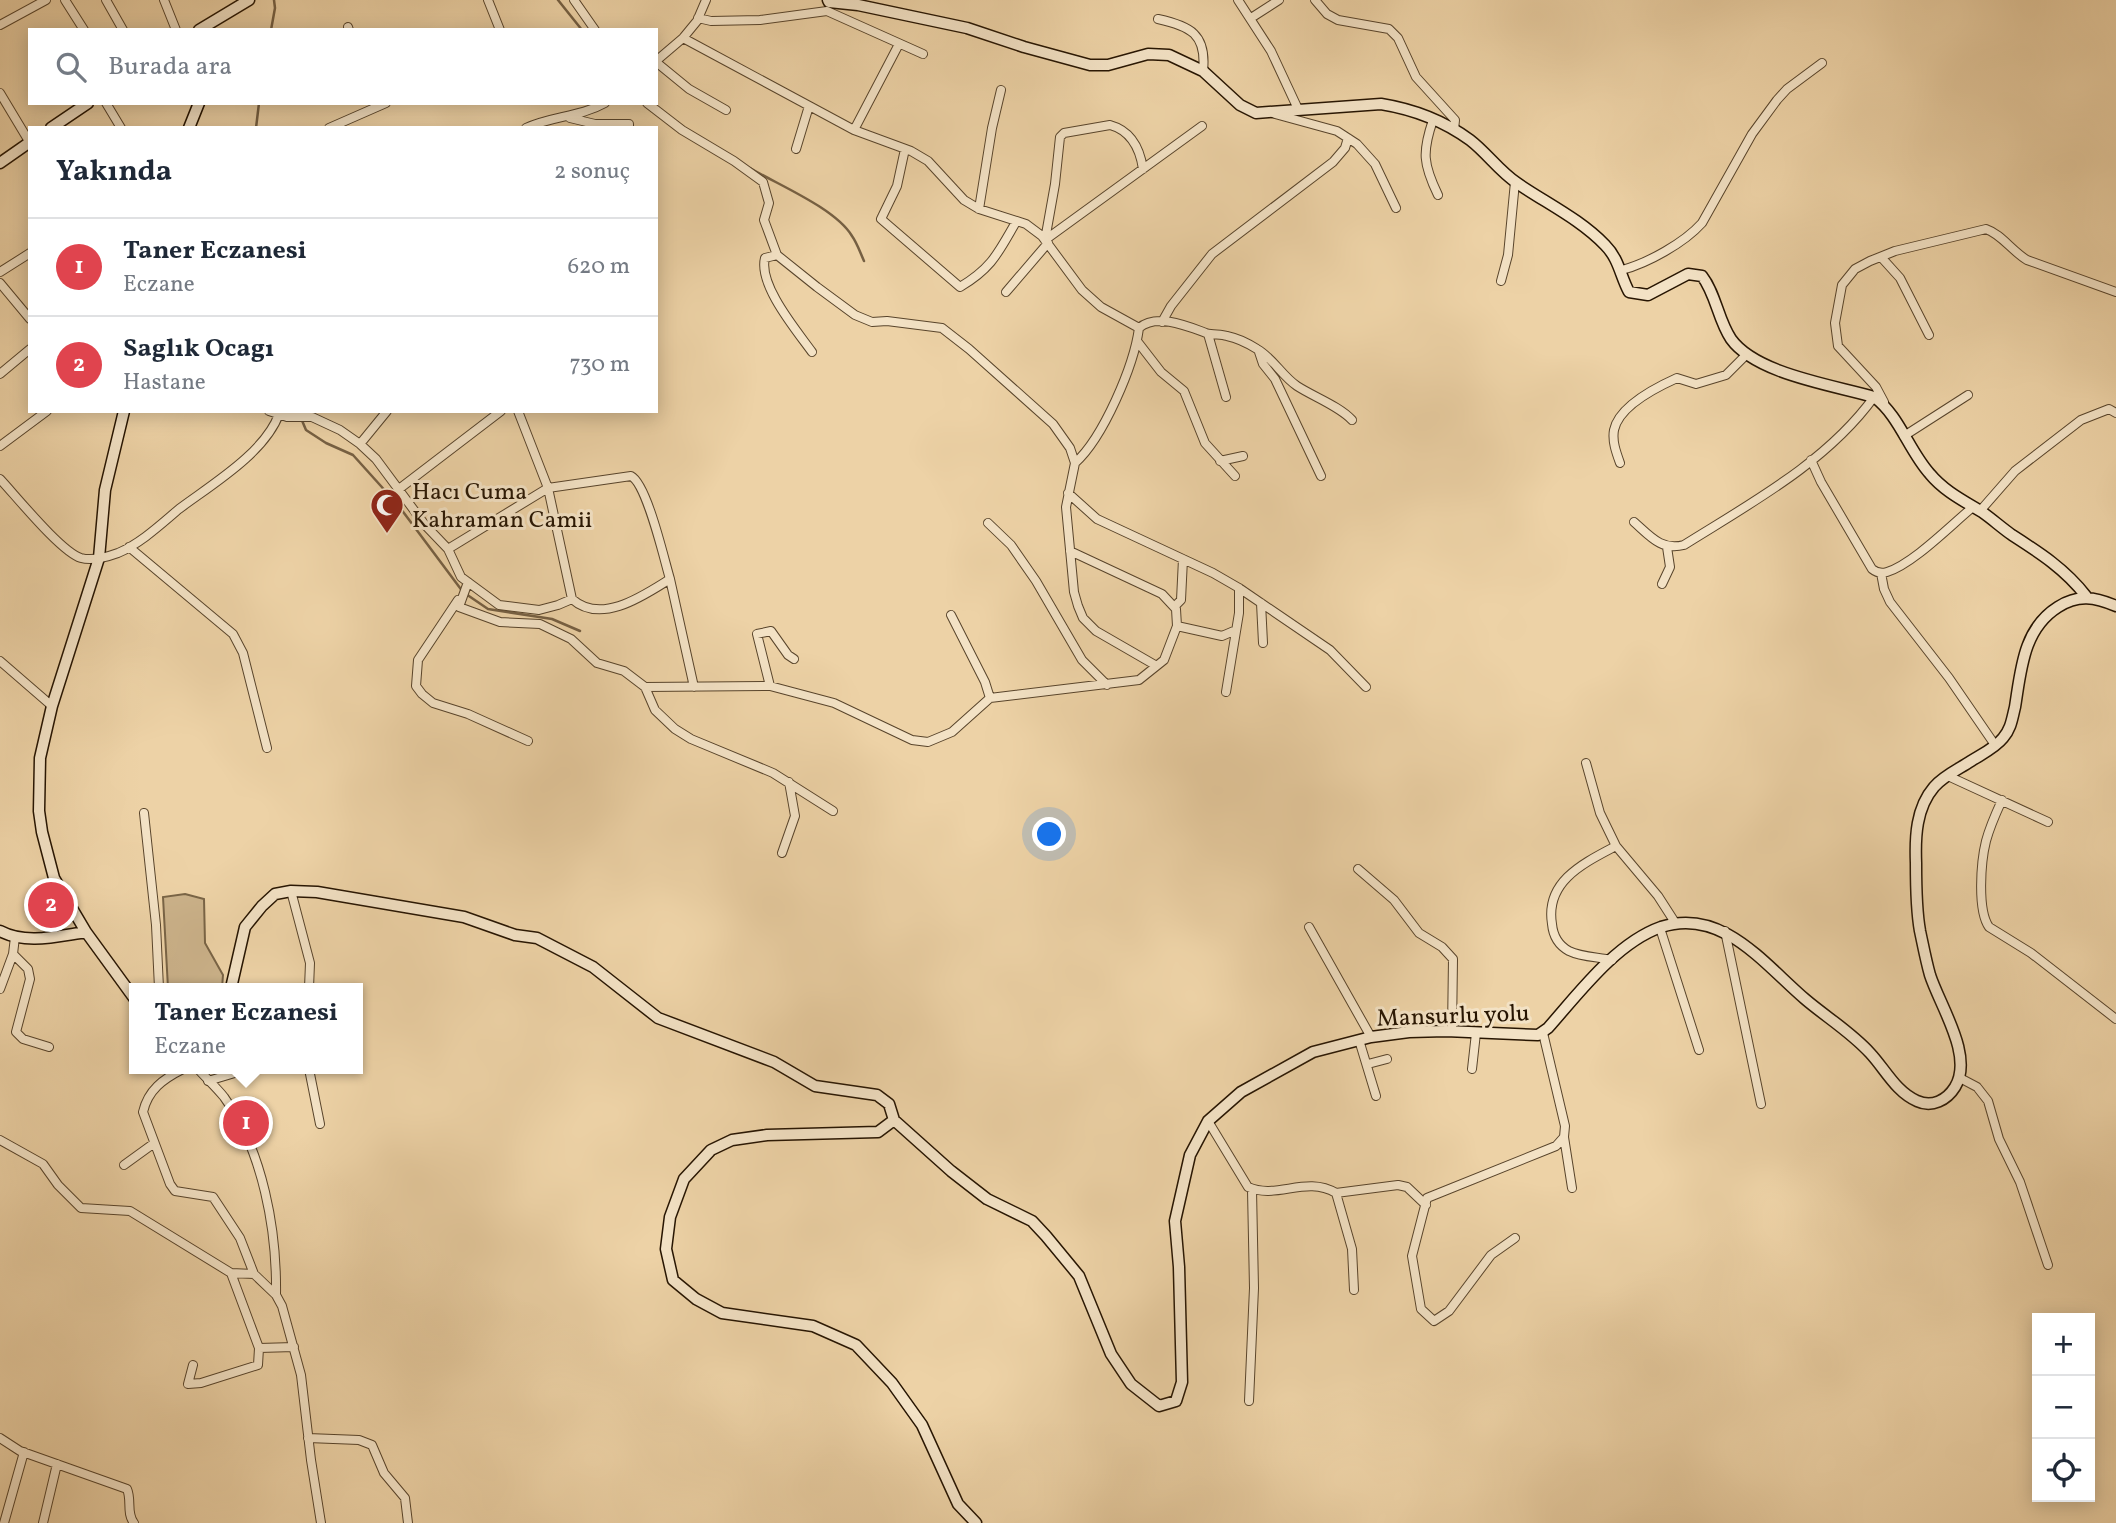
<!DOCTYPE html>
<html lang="tr">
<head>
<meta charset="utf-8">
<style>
  :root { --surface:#fff; --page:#f2f2f3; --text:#1f2937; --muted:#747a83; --line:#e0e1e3; --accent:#d93025 }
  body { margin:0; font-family:Vollkorn,serif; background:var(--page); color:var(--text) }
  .controls { position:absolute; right:21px; bottom:21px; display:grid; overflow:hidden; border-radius:0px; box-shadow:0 4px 18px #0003 }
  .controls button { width:63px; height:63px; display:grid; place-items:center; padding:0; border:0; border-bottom:2px solid var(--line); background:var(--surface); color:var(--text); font:35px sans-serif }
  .you { position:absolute; left:1050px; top:835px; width:24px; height:24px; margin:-18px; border:5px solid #fff; border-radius:50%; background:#1a73e8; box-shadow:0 0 0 10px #1a73e833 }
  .badge { display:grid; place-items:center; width:46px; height:46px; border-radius:50%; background:var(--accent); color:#fff; font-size:23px; font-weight:700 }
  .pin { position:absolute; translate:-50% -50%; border:4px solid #fff; box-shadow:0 2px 7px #0006 }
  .popup { position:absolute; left:129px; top:983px; width:234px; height:91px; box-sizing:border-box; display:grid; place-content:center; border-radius:0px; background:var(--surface); filter:drop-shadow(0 2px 5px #0005); font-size:23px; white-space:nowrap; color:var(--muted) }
  .popup b { font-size:26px; color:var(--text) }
  .popup::after { content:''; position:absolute; left:50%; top:100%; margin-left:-14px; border:14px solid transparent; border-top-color:var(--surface) }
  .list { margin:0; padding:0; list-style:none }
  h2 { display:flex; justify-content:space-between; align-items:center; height:91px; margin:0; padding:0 28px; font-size:30px }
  h2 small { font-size:23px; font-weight:400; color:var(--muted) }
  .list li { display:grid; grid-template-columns:46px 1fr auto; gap:21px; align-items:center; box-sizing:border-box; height:98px; padding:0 28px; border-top:2px solid var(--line) }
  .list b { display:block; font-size:26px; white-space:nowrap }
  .list p { margin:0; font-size:23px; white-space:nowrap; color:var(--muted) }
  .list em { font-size:23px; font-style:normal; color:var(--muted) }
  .icon { flex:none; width:38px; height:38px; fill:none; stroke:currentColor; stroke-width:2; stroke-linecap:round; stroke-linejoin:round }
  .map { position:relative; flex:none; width:2116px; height:1523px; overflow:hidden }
  .search { position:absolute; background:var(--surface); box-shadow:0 4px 18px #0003; left:28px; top:28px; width:630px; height:77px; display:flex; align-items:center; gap:18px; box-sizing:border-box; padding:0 24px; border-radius:0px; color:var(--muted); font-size:26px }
  .panel { position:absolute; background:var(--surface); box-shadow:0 4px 18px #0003; left:28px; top:126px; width:630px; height:287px; border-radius:0px }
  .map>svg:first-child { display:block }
</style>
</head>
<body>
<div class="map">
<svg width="2116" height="1523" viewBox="0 0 2116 1523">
  <rect width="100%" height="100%" fill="#edd2a6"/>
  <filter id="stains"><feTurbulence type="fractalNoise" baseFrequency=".00286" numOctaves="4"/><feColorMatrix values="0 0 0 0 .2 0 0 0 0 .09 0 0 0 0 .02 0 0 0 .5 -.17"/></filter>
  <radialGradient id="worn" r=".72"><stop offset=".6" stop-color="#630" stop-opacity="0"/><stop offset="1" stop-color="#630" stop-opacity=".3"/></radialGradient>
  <path fill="#cbb28a" stroke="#796446" stroke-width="2" d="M185,894L204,899L205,943L223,975L222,988H168L163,897Z"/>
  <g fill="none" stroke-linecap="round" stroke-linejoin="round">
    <path stroke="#766043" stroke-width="2.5" d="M558,0L582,30
      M271,30L275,8L274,0
      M256,128L259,103
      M750,168C778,185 835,208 852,236C857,243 860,252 864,261
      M298,411L306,430L326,443L353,455L398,505L463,592L488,609L552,619L580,631"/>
    <defs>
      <path id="street" d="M65,0L84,30
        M106,0L123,30
        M164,0L176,30
        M488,0L500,30
        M574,0L595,30
        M1238,0L1271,51L1298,109
        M1315,0L1327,14L1338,20L1389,29L1398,38L1416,77L1455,120L1454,130
        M698,18L711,21L760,20L827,11L923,54
        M1251,18L1279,0
        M1158,19C1190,26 1207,34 1203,71
        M0,25L46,0
        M348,27L349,30
        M683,38L854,130L911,151L928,161L964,200L979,209L1026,224L1042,236L1082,290L1101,307L1139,328C1134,366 1103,438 1075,463
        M656,61L683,38L697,21L706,0
        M656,62L689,89L726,110
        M0,93L30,143
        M106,103L121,128
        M647,103L682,130L734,161L763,182L769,203L764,220L777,255L817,287L855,315L872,322L887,321L942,328L969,349L1053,424L1070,448L1075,463L1066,507L1074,592L1078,606L1083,618L1096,631L1155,665
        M1275,114L1337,131L1357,144L1375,164L1396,208
        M570,118L595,124H629V128
        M1433,120C1422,152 1423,164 1438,195
        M329,128L386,103
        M526,128C552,116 580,117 605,103
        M854,130L899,44
        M796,149L809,106
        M905,149L897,186L881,219L960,287C992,268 998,253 1016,222
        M1143,169C1140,149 1132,131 1110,125L1064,133L1060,137L1055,184L1045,240L1202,126
        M979,209L992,128L1001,90
        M777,255L765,258C758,285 797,331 812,352
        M1881,257L1900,278L1929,335
        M1622,270C1648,263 1684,243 1702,223L1752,134L1777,100L1787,89L1822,63
        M0,272L30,253
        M1501,281L1508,255L1515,182
        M0,283L30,319
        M1006,292L1048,243
        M1162,322L1171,306L1212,254L1333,162L1345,148L1348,138
        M1139,328C1157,313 1187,326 1206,333C1213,335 1221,334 1227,336C1237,338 1249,344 1257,349C1273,358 1282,376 1297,386C1314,397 1339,406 1352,420
        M1208,334L1226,397
        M1137,341L1161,372L1184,391L1205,443L1235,476
        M1259,352L1263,364L1275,379L1321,476
        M0,374L30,349
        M1884,402L1876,387L1838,346L1835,323L1842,285L1855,269L1870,261L1895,251L1986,229C2001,234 2012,251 2027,260L2116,292
        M269,411L287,417H312L340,430L360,444L376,459L425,525L448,549L461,577L499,605L539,610L558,605L572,599C601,625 643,596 670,579C664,559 647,484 631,476L548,488L448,549
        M518,411L548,488L572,599
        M1904,436L1968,395
        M360,444L387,411
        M0,446L47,411
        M1811,460L1821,482L1872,569C1877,573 1881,574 1887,572C1913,564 1951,525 1973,507
        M1220,461L1243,456
        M1620,463C1616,452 1612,441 1614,430C1619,406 1657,387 1677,378L1696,384L1726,375L1746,355
        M0,479C16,496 61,552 81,558C92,561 107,557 118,553C141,543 160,525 179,509C211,485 265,453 279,414
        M399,489L501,411
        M1068,493L1097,519L1213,573L1239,588L1330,650L1366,687
        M1980,511L2015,471L2081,420L2109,409L2116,413
        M1634,522C1650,536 1661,551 1684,545C1751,503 1827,462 1874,397
        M988,523L1011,545L1036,581L1082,660L1107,685
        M129,547L233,634L243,653L267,748
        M1881,573L1884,589L1890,602L1949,678L1995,745
        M670,579L694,687
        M468,582L459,607L500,622L540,624L571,639L597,663L624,671L645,687L770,686L834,703L912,740L928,742L952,732L990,698L1139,680L1164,660L1177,626L1176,609L1162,594L1070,551
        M1662,584L1670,567L1667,547
        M458,600L418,660L416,686L422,694L433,703L468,714L528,741
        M1261,603L1263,643
        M1174,607L1181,600L1183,559
        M951,615L985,682L990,698
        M1177,626L1222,636L1236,630
        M0,661L52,706
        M770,686L757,634L771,631L788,655L794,659
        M645,687L655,710L675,729L691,739L773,773L833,811
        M1226,692L1239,613V588
        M1586,763L1600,813L1616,846L1658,896L1676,924
        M1948,776L2048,822
        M2002,800C1996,813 1990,826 1986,841C1981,861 1977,910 1989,927L2031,953L2116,1019
        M144,813L156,925L159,988
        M782,853L795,816L789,782
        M1358,869L1394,900L1419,933L1442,947L1453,959L1452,1031
        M291,891L310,963L309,988
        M1309,927L1371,1037
        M1660,928L1699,1050
        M1725,931L1761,1104
        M13,954L28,969L30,979L16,1032L23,1039L49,1047
        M1612,960C1598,957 1581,957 1569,951C1558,945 1553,935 1552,924C1545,881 1584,863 1616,846
        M0,989L13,954L15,937
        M1359,1040L1376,1096
        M1368,1064L1387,1059
        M183,1069C163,1079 148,1090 143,1112L170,1184L175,1191L213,1197L240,1238L254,1274L276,1295L282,1306L301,1375L311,1460L321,1523
        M198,1069C206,1078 216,1087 224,1097C263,1151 277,1230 276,1295
        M309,1069L320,1124
        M1472,1069L1476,1033
        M1960,1078L1977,1087L1988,1101L1999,1139L2020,1182L2048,1265
        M208,1081L248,1069
        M1208,1121L1248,1187C1277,1200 1306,1175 1336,1193L1352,1249L1354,1290
        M1564,1137L1572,1188
        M0,1140L43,1164L58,1185L81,1208L130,1211L231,1273L259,1348L294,1347
        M124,1165L153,1144
        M1336,1193L1398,1185L1407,1187L1426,1205
        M1515,1238L1491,1255L1449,1311L1434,1321L1421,1309L1412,1256L1427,1198L1556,1146L1564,1137L1565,1126L1543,1033
        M231,1273L254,1274
        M193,1365L188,1384L201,1383L258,1365L259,1348
        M1249,1401L1254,1288L1252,1190
        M0,1438L20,1451L127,1489C132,1500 126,1513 134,1523
        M308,1438L359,1440L372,1445L384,1473L405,1498L408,1523
        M4,1523L24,1452
        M43,1523L57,1464"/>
      <path id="secondary" d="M828,0L829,2L858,5L967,28L1024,47L1090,65H1108L1148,54L1169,55L1203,71L1240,105L1256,113L1381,104C1412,109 1444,121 1470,140C1487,153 1499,171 1517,183C1546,203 1580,219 1605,245C1619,259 1620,275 1629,292L1648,295L1688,274L1702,276C1716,294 1718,320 1731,339C1756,374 1833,385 1874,397C1899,415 1909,451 1930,474C1944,491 1964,501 1982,512C1992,519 2002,528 2012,535C2040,553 2065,569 2086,596
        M199,30L249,0
        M51,128L88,103
        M189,128L199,103
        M0,163L30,142
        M124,411L105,490L99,558L52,706L40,758L39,811L42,832L54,878L86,932L134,998
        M0,931C26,945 58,936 86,932
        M231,988L245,927L262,906L275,894L291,891L317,892L464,917L515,935L537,938L593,967L658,1018L774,1062L815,1086L877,1095L889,1104L894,1120L878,1132L767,1135L732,1140L711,1150L684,1179L670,1217L666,1249L673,1280L696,1299L722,1313L813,1326L856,1345L892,1383L922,1425L958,1504L976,1523
        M894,1120L951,1171L987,1199L1032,1221L1046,1236L1079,1276L1111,1354L1131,1384L1159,1406L1176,1401L1182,1382L1179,1267L1175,1221L1190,1155L1208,1121L1241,1092L1313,1052L1371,1037L1409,1032L1446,1031L1538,1035L1548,1028C1579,993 1616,943 1661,927C1722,907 1764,964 1805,999C1826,1017 1851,1032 1870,1053C1885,1069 1896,1092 1917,1101C1932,1108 1947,1100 1955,1087C1974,1056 1940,1006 1930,975C1926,961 1923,945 1920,931C1916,909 1916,885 1916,863C1915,837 1916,808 1934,787C1943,776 1959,769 1971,761C1982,754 1995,748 2003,738C2011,729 2012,719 2015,707C2021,670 2023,629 2058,607C2078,594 2095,597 2116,606"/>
    </defs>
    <use href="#street" stroke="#58442b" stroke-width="10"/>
    <use href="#secondary" stroke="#271502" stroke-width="13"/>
    <use href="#street" stroke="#f3e2c5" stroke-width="8"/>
    <use href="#secondary" stroke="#f3e2c5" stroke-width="10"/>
  </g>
  <defs>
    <symbol id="mosque-pin" viewBox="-11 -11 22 30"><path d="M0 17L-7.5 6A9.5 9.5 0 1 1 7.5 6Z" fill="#8f2418" stroke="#f3e2c5"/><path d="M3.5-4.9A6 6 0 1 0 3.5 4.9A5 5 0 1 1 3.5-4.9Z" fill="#fff"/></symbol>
  </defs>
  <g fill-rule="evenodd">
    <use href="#mosque-pin" x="368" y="486" width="38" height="52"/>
  </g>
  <g text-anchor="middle" stroke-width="6" stroke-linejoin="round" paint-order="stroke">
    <g font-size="24" fill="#271502" stroke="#f3e2c5" text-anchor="start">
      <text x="412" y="499">Hacı Cuma<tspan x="412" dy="28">Kahraman Camii</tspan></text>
    </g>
    <g font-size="24" fill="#271502" stroke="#f3e2c5">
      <text transform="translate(1453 1015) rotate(-2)" y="8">Mansurlu yolu</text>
    </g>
  </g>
  <rect width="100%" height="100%" filter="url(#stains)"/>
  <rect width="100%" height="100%" fill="url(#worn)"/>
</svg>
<div class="controls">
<button>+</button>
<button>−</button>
<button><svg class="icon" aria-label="locate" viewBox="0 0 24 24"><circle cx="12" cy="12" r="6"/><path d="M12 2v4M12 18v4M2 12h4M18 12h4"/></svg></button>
</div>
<div class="you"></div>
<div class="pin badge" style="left:246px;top:1123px;background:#e0444e">1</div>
<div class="popup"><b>Taner Eczanesi</b>Eczane</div>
<div class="pin badge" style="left:51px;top:905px;background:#e0444e">2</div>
<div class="search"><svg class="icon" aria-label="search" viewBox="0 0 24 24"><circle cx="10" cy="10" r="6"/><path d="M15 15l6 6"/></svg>Burada ara</div>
<section class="panel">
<h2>Yakında<small>2 sonuç</small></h2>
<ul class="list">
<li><span class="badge" style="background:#e0444e">1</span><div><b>Taner Eczanesi</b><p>Eczane</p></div><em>620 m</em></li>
<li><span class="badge" style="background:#e0444e">2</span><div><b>Saglık Ocagı</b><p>Hastane</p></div><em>730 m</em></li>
</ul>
</section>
</div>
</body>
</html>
